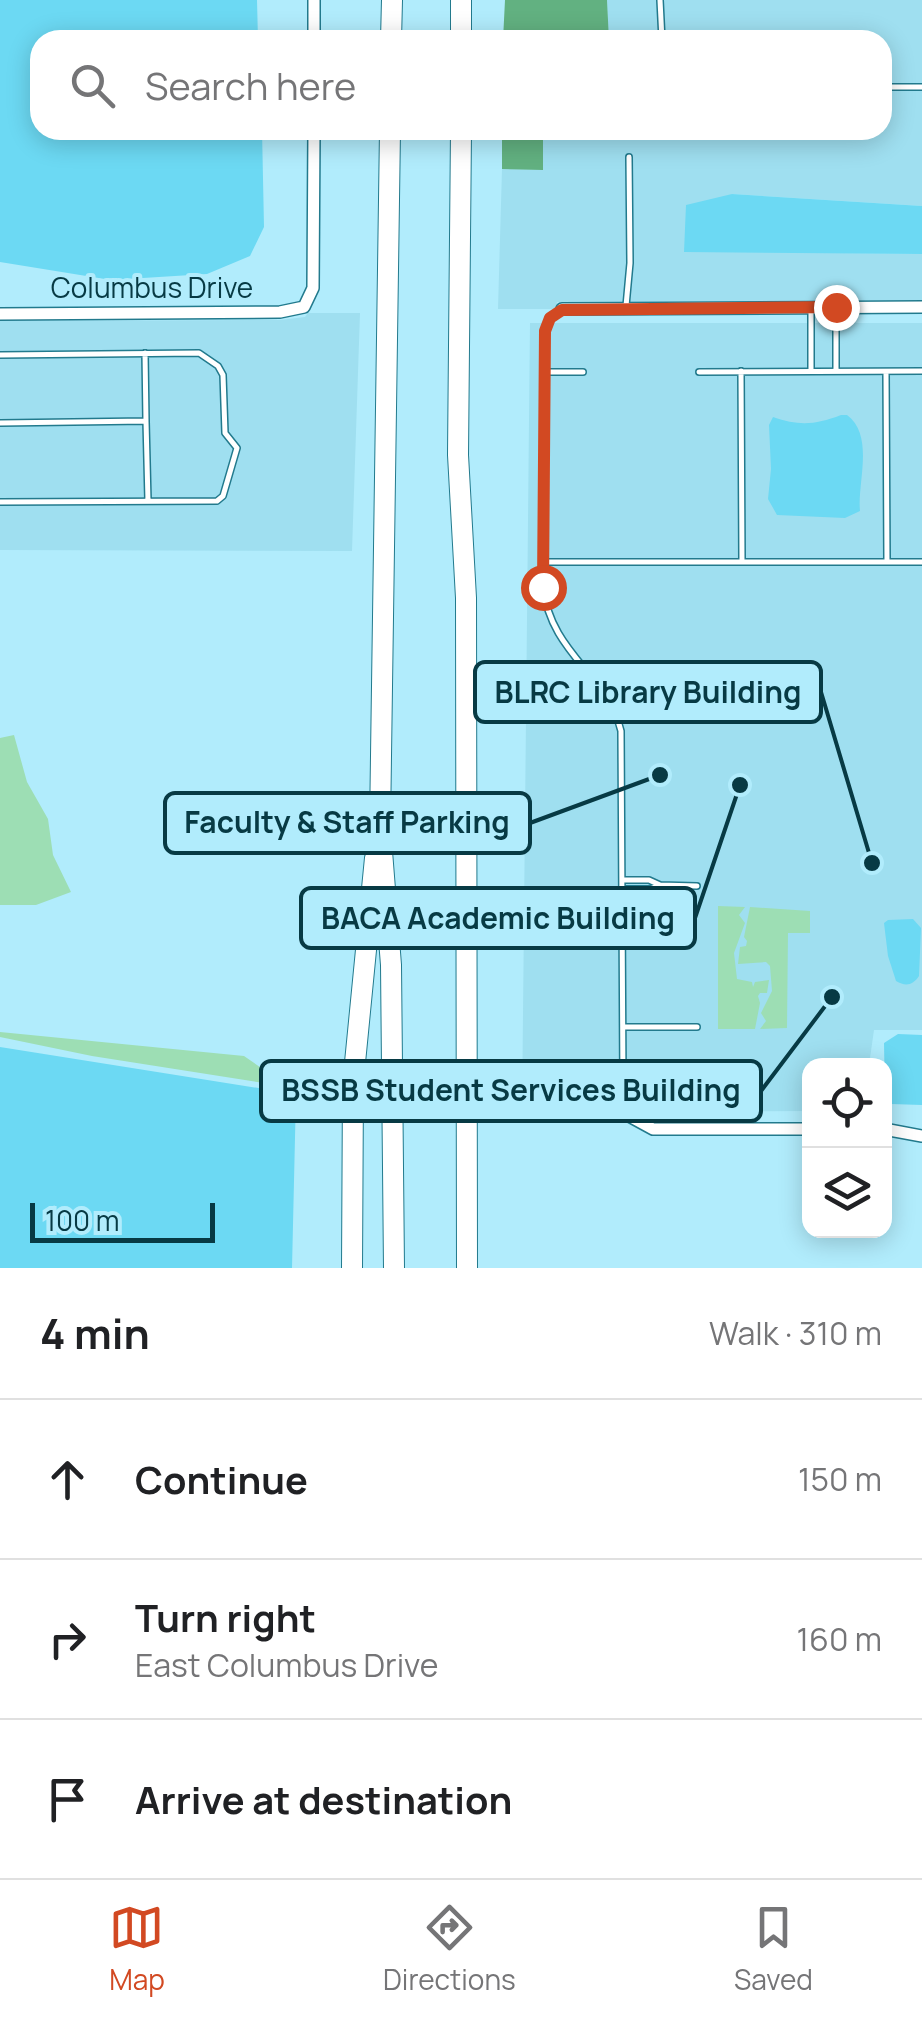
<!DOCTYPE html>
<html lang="en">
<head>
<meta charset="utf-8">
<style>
  :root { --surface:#fff; --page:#f2f2f2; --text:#202124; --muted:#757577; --line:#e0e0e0; --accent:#d24922 }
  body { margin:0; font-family:Manrope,sans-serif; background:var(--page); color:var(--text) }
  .controls { position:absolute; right:30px; bottom:30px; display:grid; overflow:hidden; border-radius:20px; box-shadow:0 5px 25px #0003 }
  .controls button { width:90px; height:90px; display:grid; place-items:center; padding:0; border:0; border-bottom:2px solid var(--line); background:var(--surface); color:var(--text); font:50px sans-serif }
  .scale { position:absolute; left:30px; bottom:25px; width:185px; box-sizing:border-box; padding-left:10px; border:5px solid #073a44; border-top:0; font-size:28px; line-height:35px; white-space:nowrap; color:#073a44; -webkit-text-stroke:8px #b1ecfc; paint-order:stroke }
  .stop { position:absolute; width:30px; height:30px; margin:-22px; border:8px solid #d24922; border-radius:50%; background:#fff }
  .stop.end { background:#d24922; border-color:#fff; box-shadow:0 2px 10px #0008 }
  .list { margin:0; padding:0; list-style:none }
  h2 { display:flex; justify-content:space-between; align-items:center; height:130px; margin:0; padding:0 40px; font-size:42px }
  h2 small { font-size:32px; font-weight:400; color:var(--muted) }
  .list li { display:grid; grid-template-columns:65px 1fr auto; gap:30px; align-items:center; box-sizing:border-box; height:160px; padding:0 40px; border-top:2px solid var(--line) }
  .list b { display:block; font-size:38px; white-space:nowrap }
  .list p { margin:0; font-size:32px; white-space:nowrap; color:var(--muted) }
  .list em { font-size:32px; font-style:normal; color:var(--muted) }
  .icon { flex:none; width:55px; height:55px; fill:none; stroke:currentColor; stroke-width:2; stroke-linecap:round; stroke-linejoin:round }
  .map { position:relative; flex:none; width:922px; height:1268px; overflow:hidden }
  .search { position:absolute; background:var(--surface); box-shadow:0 5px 25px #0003; left:30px; right:30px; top:30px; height:110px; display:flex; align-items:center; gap:25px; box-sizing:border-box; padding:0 35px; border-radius:30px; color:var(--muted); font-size:38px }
  .sheet { height:610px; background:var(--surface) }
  nav { display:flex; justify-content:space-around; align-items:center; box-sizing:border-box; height:140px; border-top:2px solid var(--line); background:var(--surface); font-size:28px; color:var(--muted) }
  nav a { display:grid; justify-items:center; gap:5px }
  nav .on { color:var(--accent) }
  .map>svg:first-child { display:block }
</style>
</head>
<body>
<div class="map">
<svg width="922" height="1268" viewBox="0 0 922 1268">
  <rect width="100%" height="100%" fill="#b1ecfc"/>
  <path fill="#9fdff0" d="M607,0H922V206L732,194L684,251L922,254V300L557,302L556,309H498L502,169L543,170V130H882V40H609Z
    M308,313H360L352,551L0,550V321L280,320L305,317Z
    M530,323H922V1030H874L869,1065L810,1066L809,1111L522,1113Z"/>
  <path fill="#9ddeb4" d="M14,735L27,782L48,819L53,855L71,892L36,905H0V738Z
    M718,906L745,907L739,915L745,923L734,953L737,979L752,982L753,987L755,982L769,980L767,993H760L758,996L760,1003L755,1029H718Z
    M750,907L810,911V933H788L787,1028L760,1029L766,1021L761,1013L772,991L770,966L766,962L738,964L740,947L746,946L747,941L744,937Z
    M0,1032L244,1056L289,1087L92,1056L0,1037Z"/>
  <path fill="#62b181" d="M505,0H607L609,40H503Z
    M502,130H543V170L502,169Z"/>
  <path fill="#6cd9f3" d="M0,0H257L258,40H40V130H262L264,227L250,256L207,274L111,280L0,262Z
    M732,194L922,206V254L684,252L686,205Z
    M841,415H847C875,436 857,483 860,511L845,518L777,515L768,499L771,469L769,425L773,417C799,426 815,425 841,415Z
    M913,919L921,928L919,976C913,985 906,987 896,981L888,956L884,923L888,920Z
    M898,1034L922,1035V1105L891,1104L885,1098L884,1043Z
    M0,1047L296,1094L292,1268H0Z"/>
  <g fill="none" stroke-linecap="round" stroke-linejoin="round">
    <defs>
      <path id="service" d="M660,0L662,40
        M882,87H922
        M626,306L630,263L629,157
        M836,309V371
        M560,310L550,318L545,331L543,587C551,654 607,674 621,731L623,1084
        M145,353L146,421
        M0,355L199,353L218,366L223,375L225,433L237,448L223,496L217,501L0,502
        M811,369V310
        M741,371L742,562
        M544,372H583
        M699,372L922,371
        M886,372L887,562
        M0,423L146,421L148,501
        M543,562H922
        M622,880H649L660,885L650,889H623
        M660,885L697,886
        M623,1027H697"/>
      <path id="minor" d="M314,40V0
        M562,309L922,307
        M0,314L280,312L304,307L313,288L314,130
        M623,1087L631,1117L653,1129H810
        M884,1129L922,1136"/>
      <path id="motorway" d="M461,0V40
        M391,40L392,0
        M390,130L380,826L391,965L394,1268
        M461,130L458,455L466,598L467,1268
        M352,1268L353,1083L375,858"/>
    </defs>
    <use href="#service" stroke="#227a8d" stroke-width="8"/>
    <use href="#minor" stroke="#227a8d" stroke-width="14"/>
    <use href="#motorway" stroke="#227a8d" stroke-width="22"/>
    <use href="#service" stroke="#fff" stroke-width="5"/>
    <use href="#minor" stroke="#fff" stroke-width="11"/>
    <use href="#motorway" stroke="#fff" stroke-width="20"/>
  </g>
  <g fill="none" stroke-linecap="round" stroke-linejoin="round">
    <path stroke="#d24922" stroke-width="12" d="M543,587L545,331L550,318L562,310L836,307"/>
  </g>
  <g text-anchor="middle" stroke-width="8" stroke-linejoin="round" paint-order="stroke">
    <g font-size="28" fill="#073a44" stroke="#b1ecfc">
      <text x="152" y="298">Columbus Drive</text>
    </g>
  </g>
  <path fill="none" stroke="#073a44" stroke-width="4" d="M872 863L821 692M660 775L530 823M740 785L695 918M832 997L761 1091"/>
  <g fill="#073a44" stroke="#b1ecfc" stroke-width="4">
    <circle cx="872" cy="863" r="10"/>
    <circle cx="660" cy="775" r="10"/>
    <circle cx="740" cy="785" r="10"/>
    <circle cx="832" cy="997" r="10"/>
  </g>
  <g fill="#b1ecfc" stroke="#073a44" stroke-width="4">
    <rect x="475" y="662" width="346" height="60" rx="10"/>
    <rect x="165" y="793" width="365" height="60" rx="10"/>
    <rect x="301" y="888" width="394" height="60" rx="10"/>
    <rect x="261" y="1061" width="500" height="60" rx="10"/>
  </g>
  <g font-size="30" text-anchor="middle" font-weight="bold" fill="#073a44">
    <text x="648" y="703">BLRC Library Building</text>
    <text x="347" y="833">Faculty &amp; Staff Parking</text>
    <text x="498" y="929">BACA Academic Building</text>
    <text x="511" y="1101">BSSB Student Services Building</text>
  </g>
</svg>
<div class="controls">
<button><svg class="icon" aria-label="locate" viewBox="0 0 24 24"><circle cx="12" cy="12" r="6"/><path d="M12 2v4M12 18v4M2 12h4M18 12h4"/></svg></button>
<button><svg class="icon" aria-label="layers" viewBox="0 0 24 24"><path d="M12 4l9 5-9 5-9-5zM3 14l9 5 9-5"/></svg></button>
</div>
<div class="scale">100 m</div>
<div class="stop" style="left:543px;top:587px"></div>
<div class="stop end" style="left:836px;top:307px"></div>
<div class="search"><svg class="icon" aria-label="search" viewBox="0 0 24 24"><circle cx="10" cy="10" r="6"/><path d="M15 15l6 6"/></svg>Search here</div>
</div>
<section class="sheet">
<h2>4 min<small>Walk · 310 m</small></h2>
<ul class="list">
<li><svg class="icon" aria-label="ahead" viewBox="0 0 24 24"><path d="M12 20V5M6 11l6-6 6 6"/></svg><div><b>Continue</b></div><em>150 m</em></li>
<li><svg class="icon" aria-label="right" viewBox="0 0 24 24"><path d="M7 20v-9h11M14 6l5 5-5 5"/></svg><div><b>Turn right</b><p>East Columbus Drive</p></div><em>160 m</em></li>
<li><svg class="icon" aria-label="arrive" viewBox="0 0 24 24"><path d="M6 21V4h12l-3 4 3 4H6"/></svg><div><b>Arrive at destination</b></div></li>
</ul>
</section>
<nav>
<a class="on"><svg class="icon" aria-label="map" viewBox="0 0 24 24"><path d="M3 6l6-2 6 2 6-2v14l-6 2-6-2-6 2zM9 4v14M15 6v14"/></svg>Map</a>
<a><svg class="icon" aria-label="directions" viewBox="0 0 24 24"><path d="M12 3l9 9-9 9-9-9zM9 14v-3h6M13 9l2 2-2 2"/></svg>Directions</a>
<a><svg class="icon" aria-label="saved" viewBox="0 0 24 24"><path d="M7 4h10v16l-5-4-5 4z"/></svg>Saved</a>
</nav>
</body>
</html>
